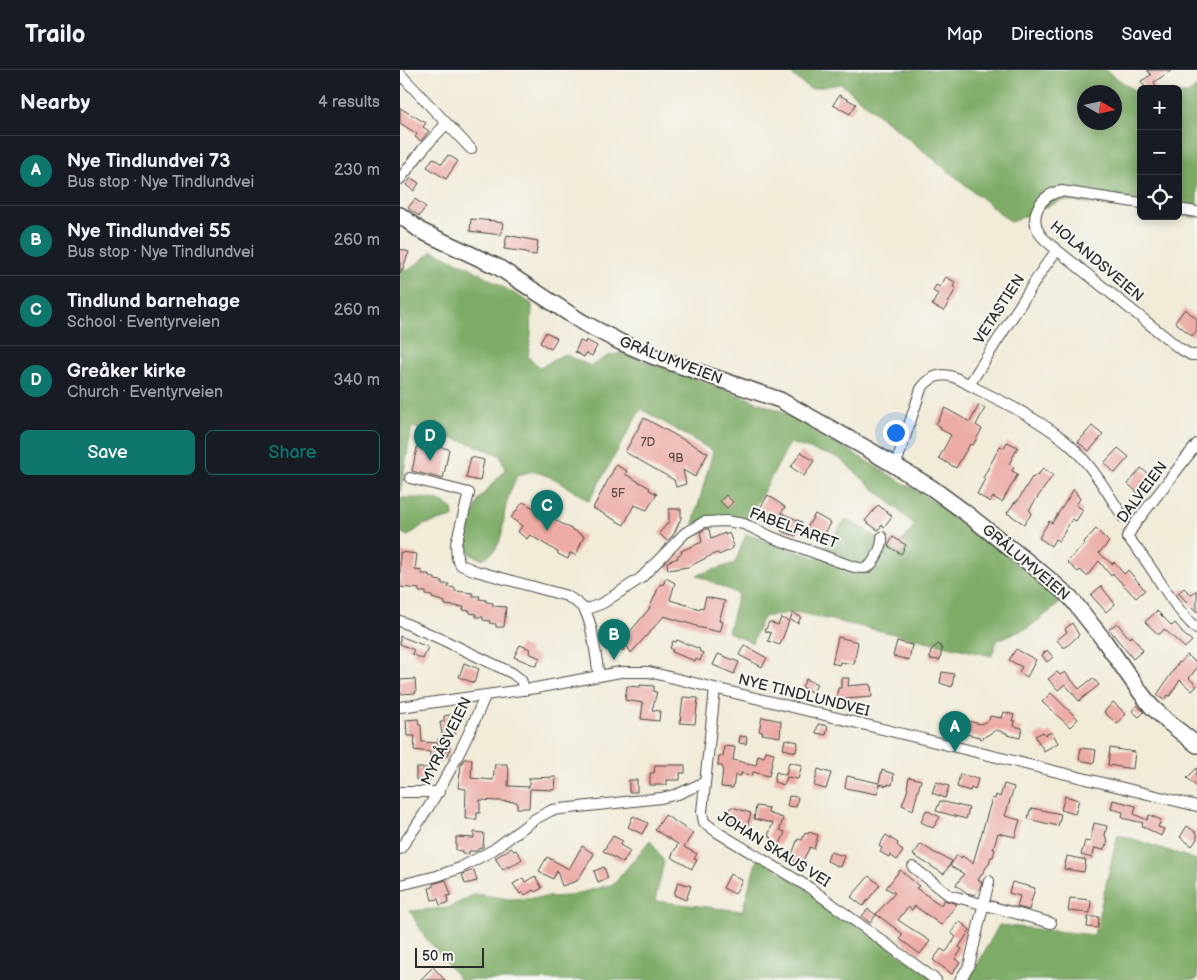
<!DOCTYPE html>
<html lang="en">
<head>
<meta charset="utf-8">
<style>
  :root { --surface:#171b24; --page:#242831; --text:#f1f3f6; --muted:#9ea1a6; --line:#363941; --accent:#0f766e }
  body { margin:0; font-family:"Balsamiq Sans",sans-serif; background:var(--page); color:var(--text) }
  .controls { position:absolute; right:15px; top:15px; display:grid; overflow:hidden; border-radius:8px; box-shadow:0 2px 12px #0003 }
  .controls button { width:45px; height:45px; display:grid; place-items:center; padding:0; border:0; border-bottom:1px solid var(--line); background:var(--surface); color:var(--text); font:25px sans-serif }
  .compass { position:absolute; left:677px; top:15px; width:45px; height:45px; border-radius:50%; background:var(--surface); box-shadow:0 2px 12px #0003; rotate:99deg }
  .scale { position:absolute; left:15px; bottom:12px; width:69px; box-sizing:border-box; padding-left:5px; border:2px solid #2b2b2b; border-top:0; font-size:14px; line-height:18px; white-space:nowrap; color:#2b2b2b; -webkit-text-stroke:4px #f6f6f2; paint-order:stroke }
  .you { position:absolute; left:495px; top:362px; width:18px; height:18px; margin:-12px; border:4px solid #fff; border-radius:50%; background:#1a73e8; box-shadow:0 0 0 8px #1a73e833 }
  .badge { display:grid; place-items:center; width:32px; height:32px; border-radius:50%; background:var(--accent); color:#fff; font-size:16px; font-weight:700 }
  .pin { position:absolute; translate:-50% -41px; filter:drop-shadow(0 1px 2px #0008) }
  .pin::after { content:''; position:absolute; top:26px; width:18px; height:15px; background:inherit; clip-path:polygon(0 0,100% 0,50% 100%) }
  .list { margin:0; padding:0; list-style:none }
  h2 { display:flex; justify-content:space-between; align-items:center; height:65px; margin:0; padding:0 20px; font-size:21px }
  h2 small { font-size:16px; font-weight:400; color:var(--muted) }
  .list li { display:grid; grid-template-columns:32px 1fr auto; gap:15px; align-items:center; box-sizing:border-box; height:70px; padding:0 20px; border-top:1px solid var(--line) }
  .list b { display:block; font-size:19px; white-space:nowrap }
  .list p { margin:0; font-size:16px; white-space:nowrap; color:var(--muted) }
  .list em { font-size:16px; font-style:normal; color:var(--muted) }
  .actions { display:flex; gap:10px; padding:15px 20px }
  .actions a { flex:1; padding:11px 0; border:1px solid var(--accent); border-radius:8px; text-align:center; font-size:18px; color:var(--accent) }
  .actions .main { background:var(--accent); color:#fff }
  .icon { flex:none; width:28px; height:28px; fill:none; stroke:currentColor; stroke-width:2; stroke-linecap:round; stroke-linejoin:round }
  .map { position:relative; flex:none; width:797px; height:910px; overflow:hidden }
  header { display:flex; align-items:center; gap:30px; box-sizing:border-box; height:70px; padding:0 25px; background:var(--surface); border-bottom:1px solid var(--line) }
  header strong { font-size:24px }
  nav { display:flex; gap:28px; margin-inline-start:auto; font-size:18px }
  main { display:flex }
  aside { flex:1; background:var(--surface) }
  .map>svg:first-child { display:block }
</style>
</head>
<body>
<header>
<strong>Trailo</strong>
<nav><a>Map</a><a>Directions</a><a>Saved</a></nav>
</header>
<main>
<aside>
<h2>Nearby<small>4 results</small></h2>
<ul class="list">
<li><span class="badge">A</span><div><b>Nye Tindlundvei 73</b><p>Bus stop · Nye Tindlundvei</p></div><em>230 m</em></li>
<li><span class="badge">B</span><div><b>Nye Tindlundvei 55</b><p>Bus stop · Nye Tindlundvei</p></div><em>260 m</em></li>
<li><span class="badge">C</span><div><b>Tindlund barnehage</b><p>School · Eventyrveien</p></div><em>260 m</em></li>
<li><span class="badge">D</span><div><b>Greåker kirke</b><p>Church · Eventyrveien</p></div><em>340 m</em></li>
</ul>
<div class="actions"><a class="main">Save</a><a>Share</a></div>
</aside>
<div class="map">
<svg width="797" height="910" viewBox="0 0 797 910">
  <rect width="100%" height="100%" fill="#f6f6f2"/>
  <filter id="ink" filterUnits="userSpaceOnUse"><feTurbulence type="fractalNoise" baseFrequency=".02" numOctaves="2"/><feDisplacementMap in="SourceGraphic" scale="10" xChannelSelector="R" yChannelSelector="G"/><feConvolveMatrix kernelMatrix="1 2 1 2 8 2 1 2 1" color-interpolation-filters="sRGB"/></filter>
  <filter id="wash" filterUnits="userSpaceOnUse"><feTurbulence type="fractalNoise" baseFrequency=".0096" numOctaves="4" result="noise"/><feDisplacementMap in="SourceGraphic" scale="20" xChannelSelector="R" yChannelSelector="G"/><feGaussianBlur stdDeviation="1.12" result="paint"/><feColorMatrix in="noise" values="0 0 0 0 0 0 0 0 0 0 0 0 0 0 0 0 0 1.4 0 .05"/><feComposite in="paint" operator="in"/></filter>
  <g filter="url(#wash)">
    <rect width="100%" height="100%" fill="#f1ebd8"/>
    <path fill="#7eac66" stroke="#546c48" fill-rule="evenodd" d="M386,0H705L741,25V140L663,130L611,152L441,14L410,19ZM684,22H714V52H684Z
      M797,17V148L778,145V24H788Z
      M33,181L69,197L132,234L131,264L128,287L140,298L164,284L191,296L208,286L221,283L302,311L381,341L430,369L541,436L600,480L663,531L628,558L597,570L592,586L396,542L363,547L352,573L328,562L338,524L297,505L335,493L346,464L416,488L446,449L496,479L515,455L439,388L390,373L348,450L319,447L293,454L313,381L241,339L189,431L155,409L134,401L117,405C114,413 110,422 107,431C101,451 107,481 81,489L70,484L66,477L71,451L79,429L105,400L100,385L66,372L12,357L0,423V197L9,200Z
      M0,428C21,428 34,426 52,438L53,447L23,455L8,466L0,462Z
      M718,764L797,790V910H569L599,855L694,865Z
      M250,770L264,792L255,831L342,841L358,786L537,910H60L25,867L10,841L48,838L75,824L109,829L168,826L214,814Z"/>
    <g id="blocks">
      <path fill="#ecaba4" d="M747,0H772L754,12L757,19H746L741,11L751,5Z
        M439,25L456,34L450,44L433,35Z
        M0,38L26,53L23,57L29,61L21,71L15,67L17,64L0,53Z
        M48,85L58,91L46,109L27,97L33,88L42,94Z
        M11,108L19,113L14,121L6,115Z
        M15,129L26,137L19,146L8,138Z
        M71,149L95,151V152L103,153L101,165L70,161Z
        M107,165L138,171L136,185L127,184V182L104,179Z
        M0,179L9,182L1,203H0Z
        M546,207L555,212L553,217L556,218L544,241L532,235L538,224L533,221L536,215L540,217Z
        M785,239L797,249V260L792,266L775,252Z
        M146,262L157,268L151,279L140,273Z
        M186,270L197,276L192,286L186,283L184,287L175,282L180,271L185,273Z
        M579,335L585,338L576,355L582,359L573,375L570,374L556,398L539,388L551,365L540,359L541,357L536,354L545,338L570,352Z
        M244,348L308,383L295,407L283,400L286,414L276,417L274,410L225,382Z
        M692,356L703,365L689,381L678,372Z
        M607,372L618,377L609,394L614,397L612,401L618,404L602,432L593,427L590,432L577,424L585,409L583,408L600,376L604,378Z
        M18,373L49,379L43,409L12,401Z
        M718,378L729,387L715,403L704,393Z
        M401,382L414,391L404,406L391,397Z
        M71,387L84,390L80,411L66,408Z
        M216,395L227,401L225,404L250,418L249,420L257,424L247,440L234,435L224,455L193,438Z
        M643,398L653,405L629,440L632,443L624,454L607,443L615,432H617L632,407L633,408L637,404L638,405Z
        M741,398L752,407L739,424L728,414Z
        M674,419L680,429L676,435L683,440L676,451L672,449L659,471L655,469L651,476L639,468L649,451L652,453Z
        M326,425L333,432L327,438L320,431Z
        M368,425L385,437L381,443L402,452L396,466L381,461L383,456L359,440Z
        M123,432L184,466L176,485L170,483L168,489L158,484V482L130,465L127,469L118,462L122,456L111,448Z
        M478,435L492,446L484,457L482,455L478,460L465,451Z
        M269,439H281V448L274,464L267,471L259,463L269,452Z
        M415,444L431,453L422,468L406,459Z
        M306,459H309L311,469L325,463V465L329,463L334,476L331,477L332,479L319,485L318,483L314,484L288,497L268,500L267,492L278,488L277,486L282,483L281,481L302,472L300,462Z
        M696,459L709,472L699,483L712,494L714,492L724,504L728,500L745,520L736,528L713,504L711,506L699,491L687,506L680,500L678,502L667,492L685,473L684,472Z
        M493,467L506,475L501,484L488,476Z
        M0,482L17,484L15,500L22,501V504H29V507L35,508V510L42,511V514H49L48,517L55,518V521L73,523V526H80L79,529L86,530V532L93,533V536L106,537L104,557H96V554L89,553L90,551L83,550V547H76V544L70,543V541L63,540L64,537L45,535V532L32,528V526L26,525V522H19V519L0,517Z
        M266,508L275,513L270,530L300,539L301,537L303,538L306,527L325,531L319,551L323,552L320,562L297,557V556L264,546L231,583L227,576L223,581L205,564L214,555L222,563L223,560L228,564L249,539L260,514L263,515Z
        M701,516L715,534L706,542L691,525Z
        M784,518L791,525L797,520V542L778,523Z
        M757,541L772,556L775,553L782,561L781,562L792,571L785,578L764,559L760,564H758L745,552Z
        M393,543L401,547L398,553L390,550Z
        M381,548L389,551L380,575L368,571L371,563L365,561L369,552L378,555Z
        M672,553L679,565L666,577H663L657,570L667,562L665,559Z
        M717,553L729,568L732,566L743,580L733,589L709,559Z
        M0,566L28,577L23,589L12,584L14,580L0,574Z
        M438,567L458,572L454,594L440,592L439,595L432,593Z
        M277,570L300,579L299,581L303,583L300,591L296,589L295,591L272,582L273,580L270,578L273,571L276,572Z
        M497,571L512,575L509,590L493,586Z
        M538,574L542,578L540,590L530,589L531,580Z
        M120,575L130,579L129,583L140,588L136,596L114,587Z
        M344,575L367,588L362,597L339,585Z
        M616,579L636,590L627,607L619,602L622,597L609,590Z
        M647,580L653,587L647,592L642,585Z
        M318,584L339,592L334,604L313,595Z
        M787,585L797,593V598L789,608L797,616L792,621L780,610L770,626L768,625L764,630L757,625L779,592L780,593Z
        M64,593L79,599L74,613L59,607Z
        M542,602L554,604L552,617L540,613Z
        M657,602L660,605L665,602L679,619L693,608L699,615L679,631L665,614L658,620L648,609Z
        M441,608H449L448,616L469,614L470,616H471L472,627L446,629V632L436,631L438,618H441Z
        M15,609L16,623L0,624V610Z
        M406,609L417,614L413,623L402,617Z
        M240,615L254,616V622H257L252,640L260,641L259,651L241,649L243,633L225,630L227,616L240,617Z
        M651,623L678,649L670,657L642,632Z
        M283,627L298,628L295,654L280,653Z
        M713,632L726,644L717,654L704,642Z
        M737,635L744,642L739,647L732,641Z
        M604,642L614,645L612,651H615L614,656L622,658L620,668L607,665V663L596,660L581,669L580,667L551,661L554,648L581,654L589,650L590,646L602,648Z
        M55,644L58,659L55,660L56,663H53L54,666L50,667L49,685L46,686L44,680V689H30V682L14,680L15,666H7L6,650L18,649L19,655H21L22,672L38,673V669L43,670L40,652H44V646Z
        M362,647L381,651L380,667L362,664L363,662L359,661Z
        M418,654L428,656L426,665L416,663Z
        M643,662L645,665L652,662L658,673L644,681L635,666Z
        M340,666L347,667L346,674L339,673Z
        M385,669L398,672L396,682L383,679Z
        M324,676L335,677L333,690L356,695L358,685L364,687L366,681L374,683L369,706L353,702L352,706L341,703V706L335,705L333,718L321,717L323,698L322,696H318V693L319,686H323Z
        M681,678L696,680L694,693L679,690Z
        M710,678L735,682L733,699L708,695Z
        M64,689H72L71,708L93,710L95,694H107V698H109L108,716L129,717V708L156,707L155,720L130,719L129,738H117V732L80,730V743H77V749H65L66,719L58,718L61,695Z
        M389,692L402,695L398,709L387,707L384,715L374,712L376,702L386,705Z
        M255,695H285V703H280V710H267V715H250V703H254Z
        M16,698H30V710H16Z
        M797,698V717L787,708Z
        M418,699L431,703L426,719L414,716Z
        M482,700L494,704L492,715L488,714V716L480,714L477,724L445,718L447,706L479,713Z
        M560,704L578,709L575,720L571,718L570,721L557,717Z
        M509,707L521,710L513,740L502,735L508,719L507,718Z
        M229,710H237V722H229Z
        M536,712L549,716L545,728L532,723Z
        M604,714L614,717L605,746L620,750L615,767L598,763L593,779H595L593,787H591L589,793L578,810L582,812L580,818L575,825L567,823L556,815L564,804L550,796L557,785L561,788L562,786L573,793L592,728L595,729L596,725L600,727Z
        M389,726L398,727L396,737L387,736Z
        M665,726L679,730L675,744L661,740Z
        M713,730L736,736L734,744L747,750L749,745L761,750L758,757L764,759L761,766L742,756L743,753L722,748L723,742L711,739Z
        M540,731L569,738L566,749L536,741Z
        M356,736L369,738L368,743L383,748L380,760L385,762L380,775L370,771L372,768L368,766L373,753L354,749Z
        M332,737L351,743L347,757L326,750L330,738Z
        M632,738L661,744L658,756L628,749L630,740H632Z
        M526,740L540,747L533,758L521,752Z
        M265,745L293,763L284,777L297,784L294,789L297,790L292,799L271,787L278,774L255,760Z
        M233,746L248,753L242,764L228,757Z
        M694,753L707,756L705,765L708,772L703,780L695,778L692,788L681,785L685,771L690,772Z
        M787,756L797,763V769L792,776L780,767Z
        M74,762L84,763L83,777L78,779L77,781H69V784H62V781L56,780V767L74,768Z
        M409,762L418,765L414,779L410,777L401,794L390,789L398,769L402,770L405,763L408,764Z
        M486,765L498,773L497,775L503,781L497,790L490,785L489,787L480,782L482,778L479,776Z
        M213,766L223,771L220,775L230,781L223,793L203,781Z
        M521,774L533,782L552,791L544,804L513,785Z
        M182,776L194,784L177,811L162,816L157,801L153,809L139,801L147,787L169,799Z
        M111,778L114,781L116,780L122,789L109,798L108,796L103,800L95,788Z
        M430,782L444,786L440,797L427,791Z
        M667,786L686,790L684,802L664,799Z
        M204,797L208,808L198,812L194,801Z
        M74,800L77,811L65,814L62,804Z
        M500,800L519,816L516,818L535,831L541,835L544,830L557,834L541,855L515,836L512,840L508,837L498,850L530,871L520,884L500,869L503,864L476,844L495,823L486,818Z
        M330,804L342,810L335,824L323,818Z
        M135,806L142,818L135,822L133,820L125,825L123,822L120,824L113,814L123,808L125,812Z
        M469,806L480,815L463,836L451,827Z
        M46,810L51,825L47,826L48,833L40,835L38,829L32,830L29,818L33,817V814Z
        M278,812L291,816L286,830L274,825Z
        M612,812L635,818L629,840L617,837L620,826L609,823Z
        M670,828L691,830L690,843L668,841Z
        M468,839L476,845L470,853L462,846Z
        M688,847H699L698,858L687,857Z
        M559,851L570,860L559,877L562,879L555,889L560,892L552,904L533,890L541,879L546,882L556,867L551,863Z
        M33,897L45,910H20Z"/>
    </g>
  </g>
  <g filter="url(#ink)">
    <use href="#blocks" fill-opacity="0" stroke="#494845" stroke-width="1"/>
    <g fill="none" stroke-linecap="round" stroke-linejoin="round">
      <defs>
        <path id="minor" d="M0,4L71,79
          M0,109L23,79L46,54
          M741,133L661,121C641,125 628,145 640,164C644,170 651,175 657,180L779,278L791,285H797
          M778,139L797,142
          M569,315L643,199L657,180
          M797,374L735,454L727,467C754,495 767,532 797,559
          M495,397L521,319C528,309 537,303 550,306C559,308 569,315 577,319C606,333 648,354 672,377C692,396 708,423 723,447
          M10,408L69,423L56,474L57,488L61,495L76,501L167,526C173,530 181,534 185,541C193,554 196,589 199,606
          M185,540L203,533L241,508L285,463L304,452L326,451L344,454L374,468L451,496C456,497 463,500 468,497C475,492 483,475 482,467
          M0,551L41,569L112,603L121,610L125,620
          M315,619L302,742L304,752L317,762L410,818L536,910
          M0,637L136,618L220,602H249L797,736
          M0,722H39
          M0,779C35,732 63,680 85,626
          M513,797L549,825L651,853
          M0,815L37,806L60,798L93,780L135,749L152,740L261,728L278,724L305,712
          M560,910L569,896L589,811"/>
        <path id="primary" d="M0,145L21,161L98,197L182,252L220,272L252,286L380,330L466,378L532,418L562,440L643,504L670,527L703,569L741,623L751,636L768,652L797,675"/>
      </defs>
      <use href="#minor" stroke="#494845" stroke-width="12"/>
      <use href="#primary" stroke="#494845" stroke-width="18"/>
      <use href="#minor" stroke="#fff" stroke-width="10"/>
      <use href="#primary" stroke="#fff" stroke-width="15"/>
    </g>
  </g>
  <g text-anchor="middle" stroke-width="4" stroke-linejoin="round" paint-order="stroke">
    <g font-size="12" fill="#5b4b49">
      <text x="248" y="376">7D</text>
      <text x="276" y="392">9B</text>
      <text x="218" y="427">5F</text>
    </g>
    <g font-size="15" fill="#2b2b2b" stroke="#f6f6f2">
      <text transform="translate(697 191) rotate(40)" y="5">HOLANDSVEIEN</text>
      <text transform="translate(599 239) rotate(-57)" y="5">VETASTIEN</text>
      <text transform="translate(271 290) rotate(21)" y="5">GRÅLUMVEIEN</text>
      <text transform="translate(742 422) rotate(-53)" y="5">DALVEIEN</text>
      <text transform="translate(394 458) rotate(20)" y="5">FABELFARET</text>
      <text transform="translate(626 492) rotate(40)" y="5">GRÅLUMVEIEN</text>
      <text transform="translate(404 625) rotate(14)" y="5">NYE TINDLUNDVEI</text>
      <text transform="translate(46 671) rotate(-64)" y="5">MYRÅSVEIEN</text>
      <text transform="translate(374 779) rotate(32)" y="5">JOHAN SKAUS VEI</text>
    </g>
  </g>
</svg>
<div class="controls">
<button>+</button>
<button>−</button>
<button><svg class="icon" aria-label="locate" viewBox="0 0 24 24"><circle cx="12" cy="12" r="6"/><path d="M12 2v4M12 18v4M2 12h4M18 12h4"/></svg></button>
</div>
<svg class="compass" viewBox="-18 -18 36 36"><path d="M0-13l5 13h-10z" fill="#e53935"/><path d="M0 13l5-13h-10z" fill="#9ea1a6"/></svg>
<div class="scale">50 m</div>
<div class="you"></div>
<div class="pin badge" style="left:555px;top:682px">A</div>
<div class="pin badge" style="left:214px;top:590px">B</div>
<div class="pin badge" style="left:147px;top:461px">C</div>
<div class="pin badge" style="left:30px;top:391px">D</div>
</div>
</main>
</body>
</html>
